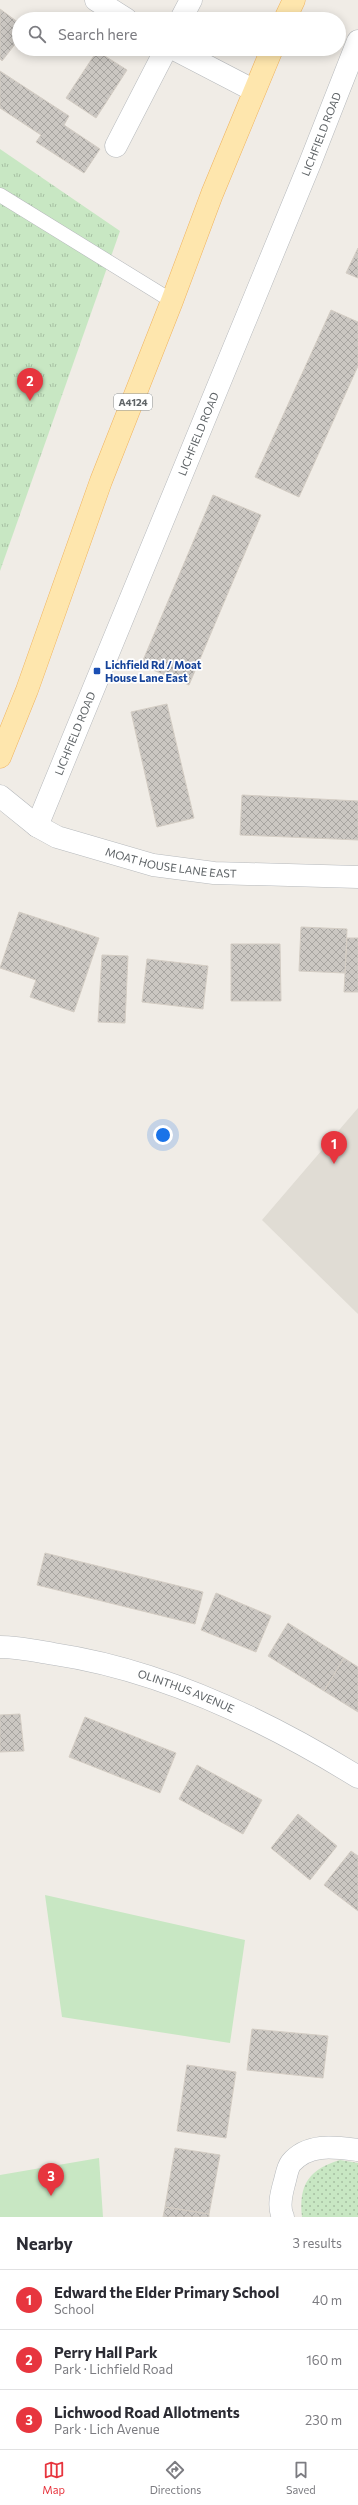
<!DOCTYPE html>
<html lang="en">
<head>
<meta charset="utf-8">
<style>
  :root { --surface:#fff; --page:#f7f7f7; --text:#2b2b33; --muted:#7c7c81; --line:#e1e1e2; --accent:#e7353e }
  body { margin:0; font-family:Commissioner,sans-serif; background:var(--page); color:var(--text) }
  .you { position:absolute; left:163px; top:1135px; width:14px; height:14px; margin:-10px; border:3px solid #fff; border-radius:50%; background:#1a73e8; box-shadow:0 0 0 6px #1a73e833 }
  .badge { display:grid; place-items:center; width:26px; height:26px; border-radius:50%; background:var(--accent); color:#fff; font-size:13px; font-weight:700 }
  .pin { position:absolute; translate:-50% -33px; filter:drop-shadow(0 1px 2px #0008) }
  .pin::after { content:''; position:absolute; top:21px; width:14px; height:12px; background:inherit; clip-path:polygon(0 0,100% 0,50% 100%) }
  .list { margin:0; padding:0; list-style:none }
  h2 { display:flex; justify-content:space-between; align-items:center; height:52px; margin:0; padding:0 16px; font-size:17px }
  h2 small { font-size:13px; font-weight:400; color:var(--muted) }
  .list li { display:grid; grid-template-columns:26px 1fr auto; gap:12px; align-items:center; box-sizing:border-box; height:60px; padding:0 16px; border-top:1px solid var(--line) }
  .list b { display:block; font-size:15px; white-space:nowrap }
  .list p { margin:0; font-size:13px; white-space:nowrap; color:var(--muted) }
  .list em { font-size:13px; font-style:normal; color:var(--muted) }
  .icon { flex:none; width:22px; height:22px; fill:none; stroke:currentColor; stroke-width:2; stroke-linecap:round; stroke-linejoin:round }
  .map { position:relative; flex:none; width:358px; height:2217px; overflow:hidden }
  .search { position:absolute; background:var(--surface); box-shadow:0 2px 10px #0003; left:12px; right:12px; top:12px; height:44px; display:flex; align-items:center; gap:10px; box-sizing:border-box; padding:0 14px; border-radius:22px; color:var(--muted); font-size:15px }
  .sheet { height:232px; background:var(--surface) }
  nav { display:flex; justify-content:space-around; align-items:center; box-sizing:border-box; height:56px; border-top:1px solid var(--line); background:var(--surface); font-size:11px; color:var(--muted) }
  nav a { display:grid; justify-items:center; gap:2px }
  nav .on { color:var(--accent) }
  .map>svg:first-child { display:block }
</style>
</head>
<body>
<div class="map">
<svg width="358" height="2217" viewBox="0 0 358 2217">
  <defs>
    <pattern id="grass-dots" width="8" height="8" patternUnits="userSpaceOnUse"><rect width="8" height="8" fill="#c8e7c3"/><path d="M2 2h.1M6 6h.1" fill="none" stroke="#a6bfa2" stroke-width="1.8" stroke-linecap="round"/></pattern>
    <pattern id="park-tufts" width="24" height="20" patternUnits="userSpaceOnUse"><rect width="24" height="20" fill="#c8e7c3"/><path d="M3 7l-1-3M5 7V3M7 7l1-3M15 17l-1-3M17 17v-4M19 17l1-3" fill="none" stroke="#a6bfa2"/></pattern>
    <pattern id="building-cross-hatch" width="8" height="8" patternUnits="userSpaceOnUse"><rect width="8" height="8" fill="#cbc7c2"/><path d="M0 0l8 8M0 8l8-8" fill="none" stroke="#a8a5a1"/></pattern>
  </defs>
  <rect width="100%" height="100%" fill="#f0ece6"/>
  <path fill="#e0dcd4" d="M358,1108V1314L262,1220Z"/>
  <path fill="url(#grass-dots)" d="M340,2160L358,2163V2217H302C298,2184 310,2169 340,2160Z"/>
  <path fill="url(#park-tufts)" d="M0,149L120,231L0,571Z"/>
  <path fill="#c8e7c3" d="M45,1895L245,1940L230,2043L62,2017Z
    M99,2158L103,2217H0V2175Z"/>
  <path fill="url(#building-cross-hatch)" stroke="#d4cdc4" d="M0,9L19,23V39L2,61L0,59Z
    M97,51L127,70L96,118L66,98Z
    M0,71L69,116L64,125L100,149L84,173L36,142L41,135L0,108Z
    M358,248V278L346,273Z
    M331,310L358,322V366L299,497L255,477Z
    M213,495L261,515L189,685L141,665Z
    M167,704L194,818L157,827L131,712Z
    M242,795L358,801V840L240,835Z
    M19,912L99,938L74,1012L30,997L36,980L0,968Z
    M301,927L347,929L345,973L299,971Z
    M347,938H358V992H344Z
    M231,944H280L281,1001H231Z
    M102,955L128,956L125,1023L98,1022Z
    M147,959L208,966L203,1009L142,1002Z
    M45,1553L203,1592L195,1624L37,1585Z
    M216,1593L271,1616L256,1652L201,1630Z
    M288,1623L344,1658L324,1691L268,1656Z
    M344,1658L358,1667V1712L324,1691Z
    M20,1714L24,1751L0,1752V1715Z
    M85,1717L176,1753L160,1793L69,1757Z
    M197,1765L262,1800L243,1834L179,1799Z
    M298,1814L337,1846L310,1880L271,1848Z
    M351,1851L358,1856V1911L324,1885Z
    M252,2029L328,2036L323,2078L247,2070Z
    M187,2065L236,2072L226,2138L177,2131Z
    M175,2148L220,2155L209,2214L165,2207Z
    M165,2207L209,2214V2217H163Z"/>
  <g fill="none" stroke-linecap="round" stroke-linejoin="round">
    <defs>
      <path id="service" d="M0,195L172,301"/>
      <g id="minor">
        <path d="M96,0L126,19"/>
        <path d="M181,19L191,0"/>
        <path d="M174,49L253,90"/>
        <path d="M116,146L166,49"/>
        <path id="s1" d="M0,796L37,826L57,837L153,865L214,873L358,877"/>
        <path id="s2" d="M37,826L310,163L358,41"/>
        <path id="s3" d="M0,1647C18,1647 36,1651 54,1654C162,1670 266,1720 358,1777"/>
        <path d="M283,2217C278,2207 281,2195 284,2184C286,2178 287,2168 291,2163C308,2143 334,2147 358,2150"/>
      </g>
      <path id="primary" d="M285,19L294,0
        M0,757L27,690L101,481L172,301L212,194L272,49"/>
    </defs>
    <use href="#service" stroke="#b6b9bc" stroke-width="15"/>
    <use href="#minor" stroke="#b6b9bc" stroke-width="23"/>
    <use href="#primary" stroke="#f0b45f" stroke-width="23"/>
    <use href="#service" stroke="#fff" stroke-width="14"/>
    <use href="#minor" stroke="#fff" stroke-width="22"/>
    <use href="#primary" stroke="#fee6ad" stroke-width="22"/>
  </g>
  <rect fill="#1a4fb4" stroke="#fff" stroke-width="1.5" x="93" y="667" width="8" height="8" rx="2"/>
  <g text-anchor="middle" stroke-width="3.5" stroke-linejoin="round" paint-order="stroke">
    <rect fill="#fff" stroke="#8e9294" stroke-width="1" x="114" y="394" width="38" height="16" rx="3"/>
    <g font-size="10" font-weight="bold" fill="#5e6366">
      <text x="133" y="406">A4124</text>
    </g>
    <g font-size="11" fill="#5e6366" stroke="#fff">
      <text dy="4" stroke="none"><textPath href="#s2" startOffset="748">LICHFIELD ROAD</textPath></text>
      <text dy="4" stroke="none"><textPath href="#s2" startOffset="424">LICHFIELD ROAD</textPath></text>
      <text dy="4" stroke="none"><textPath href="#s2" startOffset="100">LICHFIELD ROAD</textPath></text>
      <text dy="4" stroke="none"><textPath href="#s1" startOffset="188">MOAT HOUSE LANE EAST</textPath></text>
      <text dy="4" stroke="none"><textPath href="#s3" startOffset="192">OLINTHUS AVENUE</textPath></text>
    </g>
    <g font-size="11" font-weight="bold" fill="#164399" stroke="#fff" text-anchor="start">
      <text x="105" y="669">Lichfield Rd / Moat<tspan x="105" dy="13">House Lane East</tspan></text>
    </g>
  </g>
</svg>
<div class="you"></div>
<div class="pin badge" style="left:334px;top:1164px">1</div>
<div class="pin badge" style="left:30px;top:401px">2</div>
<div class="pin badge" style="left:51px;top:2196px">3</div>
<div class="search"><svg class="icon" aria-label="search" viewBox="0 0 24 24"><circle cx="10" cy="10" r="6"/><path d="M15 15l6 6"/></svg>Search here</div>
</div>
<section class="sheet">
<h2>Nearby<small>3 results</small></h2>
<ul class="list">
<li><span class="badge">1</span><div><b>Edward the Elder Primary School</b><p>School</p></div><em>40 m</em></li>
<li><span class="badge">2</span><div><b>Perry Hall Park</b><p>Park · Lichfield Road</p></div><em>160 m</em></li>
<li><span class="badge">3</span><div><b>Lichwood Road Allotments</b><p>Park · Lich Avenue</p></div><em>230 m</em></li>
</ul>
</section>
<nav>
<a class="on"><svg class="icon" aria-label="map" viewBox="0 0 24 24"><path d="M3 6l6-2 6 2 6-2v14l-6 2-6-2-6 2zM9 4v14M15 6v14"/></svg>Map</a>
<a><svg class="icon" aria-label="directions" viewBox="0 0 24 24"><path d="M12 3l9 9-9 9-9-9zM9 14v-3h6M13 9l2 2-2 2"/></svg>Directions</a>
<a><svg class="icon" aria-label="saved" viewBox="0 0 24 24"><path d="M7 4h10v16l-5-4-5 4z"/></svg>Saved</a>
</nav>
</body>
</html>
